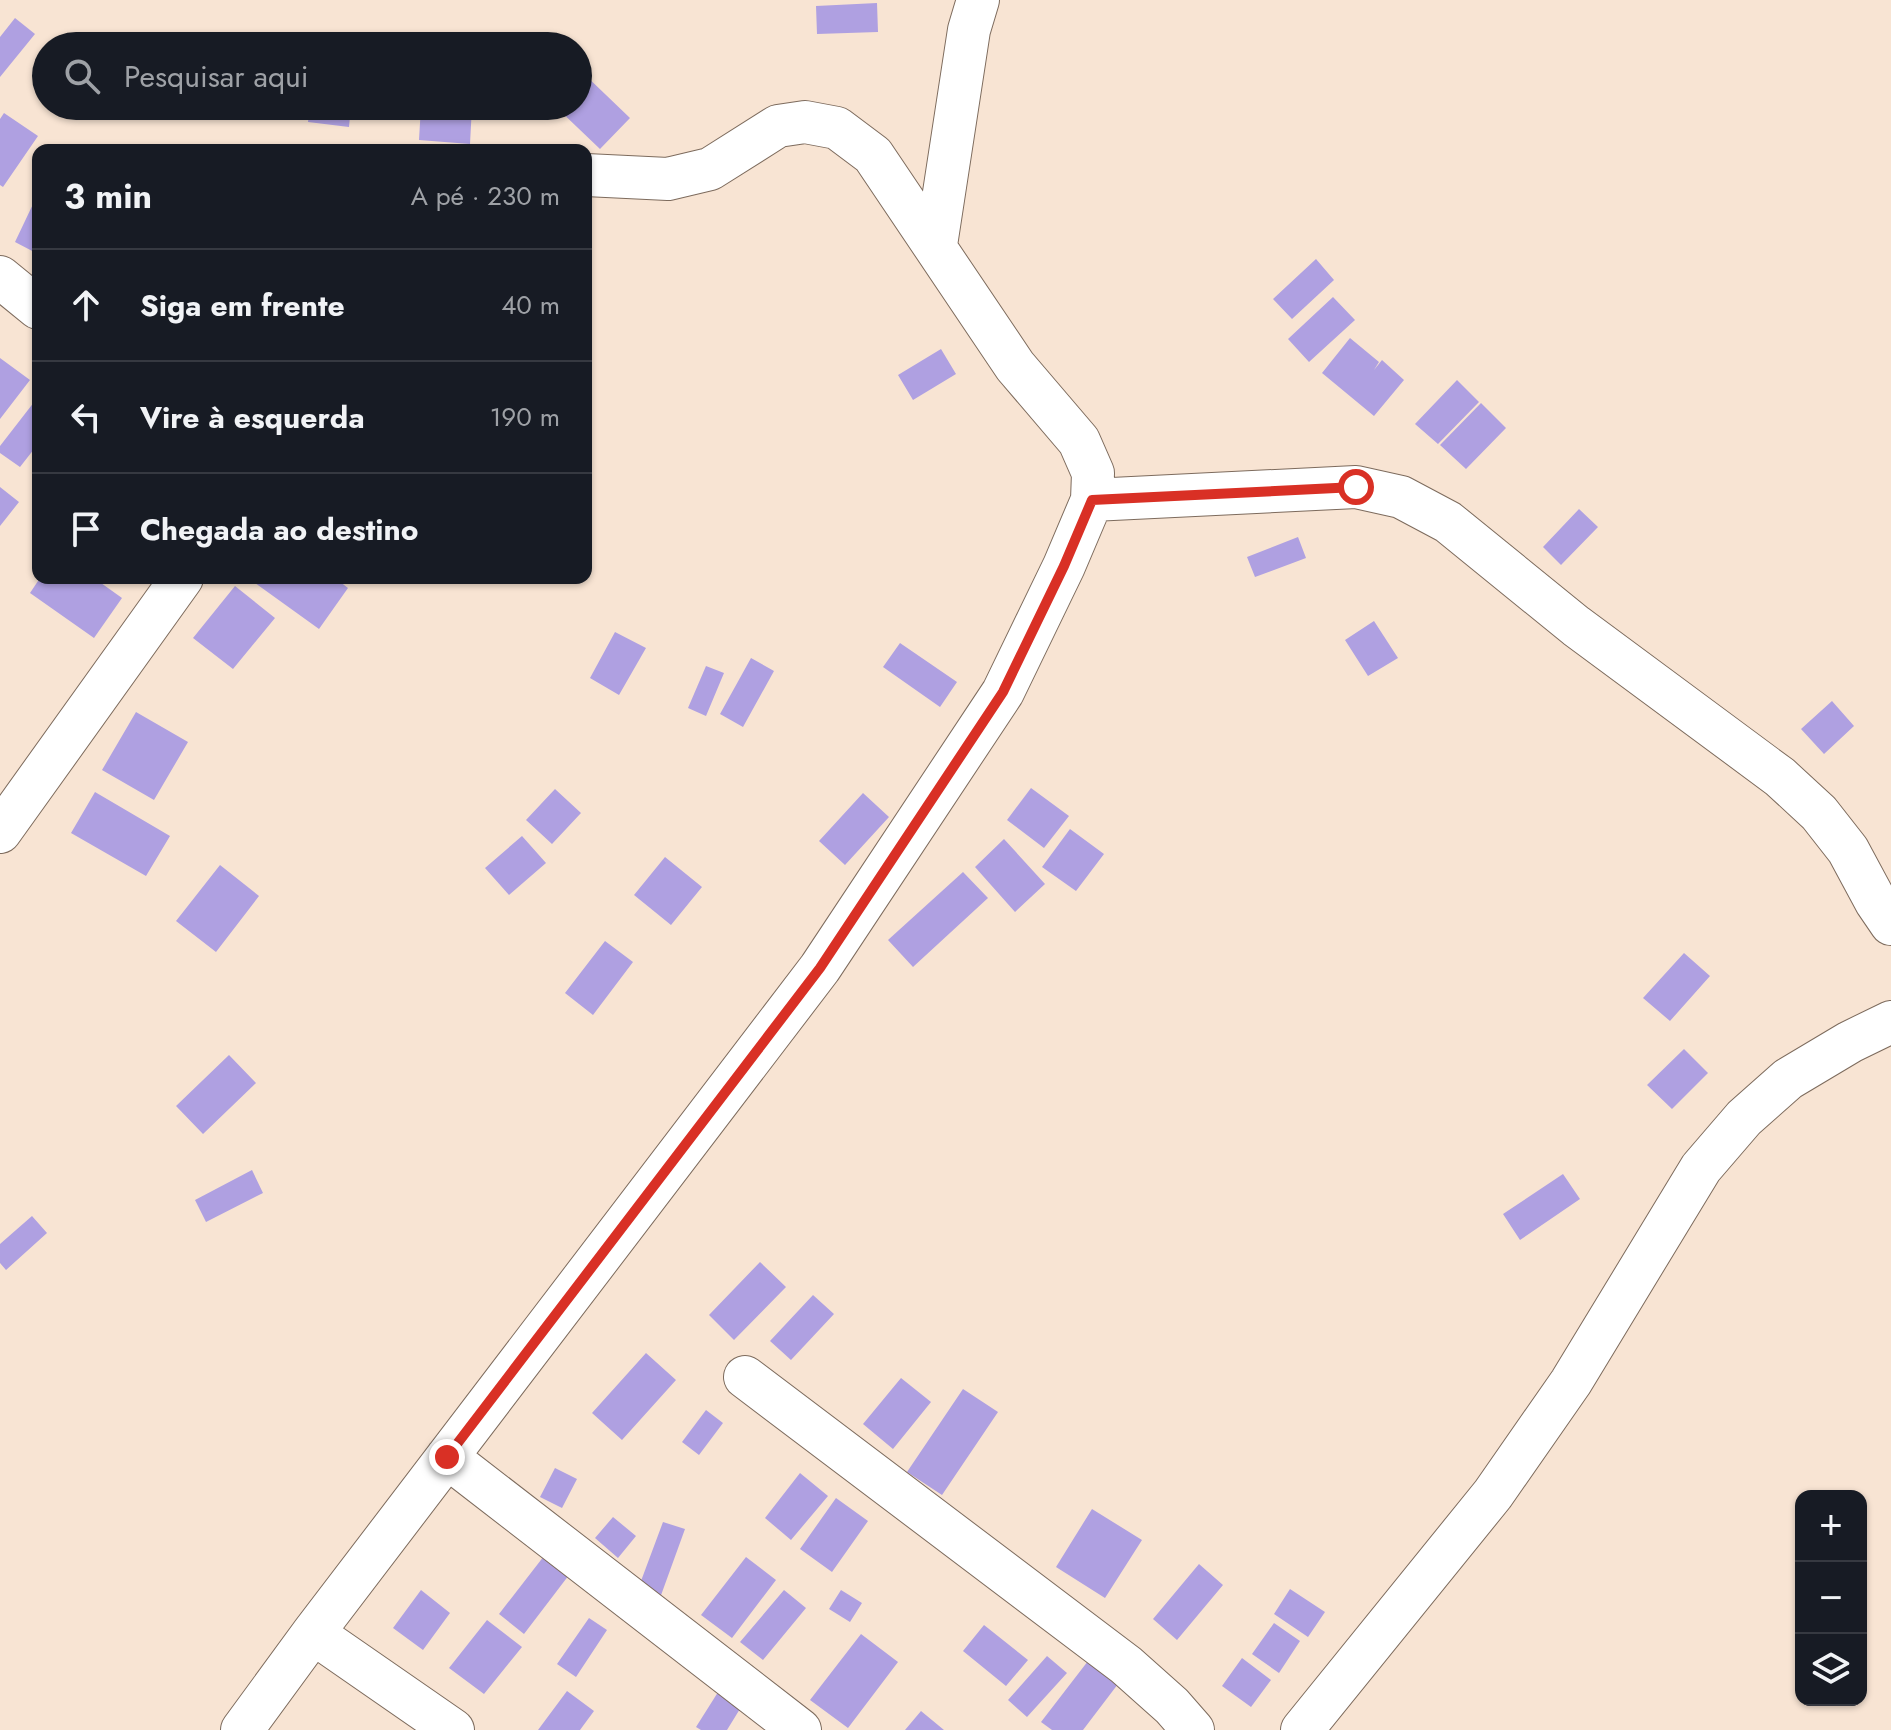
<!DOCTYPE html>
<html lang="pt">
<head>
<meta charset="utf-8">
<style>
  :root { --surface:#171b24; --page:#242831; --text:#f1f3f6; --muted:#9ea1a6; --line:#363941 }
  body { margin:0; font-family:Jost,sans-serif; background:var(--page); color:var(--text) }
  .controls { position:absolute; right:24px; bottom:24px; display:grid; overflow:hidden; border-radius:16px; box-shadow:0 2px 6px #0004 }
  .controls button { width:72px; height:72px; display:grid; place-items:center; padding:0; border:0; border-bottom:2px solid var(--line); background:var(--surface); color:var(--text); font:40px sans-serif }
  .stop { position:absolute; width:24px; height:24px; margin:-18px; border:6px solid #d93025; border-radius:50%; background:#fff }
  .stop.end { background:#d93025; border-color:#fff; box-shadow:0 2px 8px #0008 }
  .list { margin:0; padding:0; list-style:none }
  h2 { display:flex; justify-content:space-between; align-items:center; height:104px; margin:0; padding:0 32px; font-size:34px }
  h2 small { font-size:26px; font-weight:400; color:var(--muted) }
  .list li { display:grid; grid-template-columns:52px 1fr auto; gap:24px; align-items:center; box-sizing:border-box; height:112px; padding:0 32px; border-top:2px solid var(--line) }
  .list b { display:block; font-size:30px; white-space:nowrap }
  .list em { font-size:26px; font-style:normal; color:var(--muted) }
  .icon { flex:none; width:44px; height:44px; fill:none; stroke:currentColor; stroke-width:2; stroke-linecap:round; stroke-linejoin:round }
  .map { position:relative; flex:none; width:1891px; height:1730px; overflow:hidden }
  .search { position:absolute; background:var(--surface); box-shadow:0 2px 6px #0004; left:32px; top:32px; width:560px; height:88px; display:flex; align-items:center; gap:20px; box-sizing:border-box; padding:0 28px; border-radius:44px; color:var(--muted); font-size:30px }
  .panel { position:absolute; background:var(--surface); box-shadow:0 2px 6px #0004; left:32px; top:144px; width:560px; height:440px; border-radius:16px }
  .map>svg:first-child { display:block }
</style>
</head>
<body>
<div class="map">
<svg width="1891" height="1730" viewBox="0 0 1891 1730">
  <rect width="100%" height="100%" fill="#f8e4d3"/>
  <path fill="#afa0e1" d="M877,3L878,32L817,34L816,6Z
    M15,18L35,34L0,77V37Z
    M581,71L630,118L600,149L555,106H578V74Z
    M310,106H351L349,127L308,122Z
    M421,106H472L470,144L419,140Z
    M4,113L38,136L3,187L0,185V119Z
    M34,202L38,204V254L15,242Z
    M1316,259L1334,280L1292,319L1273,299Z
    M1333,297L1355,320L1309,362L1288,339Z
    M1350,338L1379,362L1374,370L1382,360L1404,380L1374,416L1322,373Z
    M941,349L956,374L913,400L898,375Z
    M0,358L30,380L0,419Z
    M1457,380L1479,402L1438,444L1415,424Z
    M38,397V444L20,467L0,453V446Z
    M1481,403L1506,428L1466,469L1440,445Z
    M0,487L19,502L0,526Z
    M1579,509L1598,527L1561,565L1543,547Z
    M1298,537L1306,558L1255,577L1247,557Z
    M40,578H94L122,598L94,638L30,593Z
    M248,578H335L348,588L319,629Z
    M235,586L275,618L233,669L193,638Z
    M1374,621L1398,658L1368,676L1345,640Z
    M615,632L646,648L619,695L590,678Z
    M900,643L957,682L940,707L883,667Z
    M751,658L774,671L743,727L720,714Z
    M706,666L724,673L706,716L688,708Z
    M1832,701L1854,726L1824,754L1801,729Z
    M136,712L188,742L154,800L102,770Z
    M1031,788L1069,816L1044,848L1007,820Z
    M555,789L581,813L552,844L526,820Z
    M95,792L170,836L146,876L71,833Z
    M863,793L889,817L845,865L819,841Z
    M1070,829L1104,854L1076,891L1042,867Z
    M522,836L546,863L509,895L485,868Z
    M1004,839L1045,884L1015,912L975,867Z
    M665,857L702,887L671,925L634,895Z
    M220,865L259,896L216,952L176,921Z
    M963,872L988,898L913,967L888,940Z
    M605,941L633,962L593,1015L565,993Z
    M1684,953L1710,976L1670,1021L1643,998Z
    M1684,1049L1708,1073L1672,1109L1647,1085Z
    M229,1055L256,1083L203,1134L176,1106Z
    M252,1170L263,1193L206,1222L195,1200Z
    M1563,1174L1580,1199L1520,1240L1503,1214Z
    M32,1216L47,1233L6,1270L0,1263V1244Z
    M760,1262L786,1287L734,1340L709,1315Z
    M813,1295L834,1314L791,1360L770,1341Z
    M646,1353L676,1380L622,1440L592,1413Z
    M901,1378L931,1402L893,1449L863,1424Z
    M963,1389L998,1412L942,1495L907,1472Z
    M706,1410L723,1423L699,1455L682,1442Z
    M555,1468L577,1479L562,1508L540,1497Z
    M800,1473L828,1496L791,1540L765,1518Z
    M836,1498L868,1521L832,1572L800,1549Z
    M1092,1509L1142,1540L1105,1598L1056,1567Z
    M613,1517L636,1536L618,1558L595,1538Z
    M663,1522L685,1529L660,1598L638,1589Z
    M544,1556L569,1575L524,1634L499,1614Z
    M746,1557L776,1580L732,1638L701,1615Z
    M1199,1564L1223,1585L1177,1640L1153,1619Z
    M1290,1589L1325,1612L1308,1637L1274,1614Z
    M421,1590L450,1613L423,1650L393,1628Z
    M784,1590L806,1608L763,1660L740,1642Z
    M841,1590L862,1603L850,1622L829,1609Z
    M589,1618L607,1630L576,1677L557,1664Z
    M487,1620L522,1647L484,1694L449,1668Z
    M1274,1623L1300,1641L1279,1673L1252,1654Z
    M984,1625L1028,1660L1006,1686L963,1651Z
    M861,1634L898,1662L848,1728L810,1700Z
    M1047,1656L1067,1673L1027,1717L1008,1700Z
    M1242,1658L1271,1680L1251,1707L1222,1686Z
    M1088,1661L1118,1684L1083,1730H1052L1041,1722Z
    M720,1689L743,1704L727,1730H701L696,1727Z
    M567,1691L594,1711L580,1730H538Z
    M921,1711L944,1730H905Z"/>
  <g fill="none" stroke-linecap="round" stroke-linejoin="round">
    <defs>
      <path id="street" d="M936,245L969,30L978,0
        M0,277L38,308
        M1092,500L1356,487L1401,497L1448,522L1576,626L1780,777L1819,813L1848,850L1876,902L1891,924
        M0,832L182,578
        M745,1377L1126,1665L1172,1706L1193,1730
        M447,1457L800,1730
        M313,1633L453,1730
        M242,1730L313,1633L820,968L1003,692L1064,566L1092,500L1093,473L1079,441L1015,366L873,155L837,128L805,122L778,126L710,169L668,179L586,175
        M1302,1730L1493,1494L1571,1382L1701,1168L1744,1118L1788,1079L1850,1042L1891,1022"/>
    </defs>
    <use href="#street" stroke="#7d6b5d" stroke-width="44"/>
    <use href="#street" stroke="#fff" stroke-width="42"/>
  </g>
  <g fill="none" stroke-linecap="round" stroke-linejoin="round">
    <path stroke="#d93025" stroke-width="10" d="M447,1457L820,968L1003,692L1064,566L1092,500L1356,487"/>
  </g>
</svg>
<div class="controls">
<button>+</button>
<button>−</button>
<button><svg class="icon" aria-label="layers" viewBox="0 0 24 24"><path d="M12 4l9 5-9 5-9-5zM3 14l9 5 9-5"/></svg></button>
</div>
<div class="stop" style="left:1356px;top:487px"></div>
<div class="stop end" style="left:447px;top:1457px"></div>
<div class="search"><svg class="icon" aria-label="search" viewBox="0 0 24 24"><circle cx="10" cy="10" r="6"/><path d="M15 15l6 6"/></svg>Pesquisar aqui</div>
<section class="panel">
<h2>3 min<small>A pé · 230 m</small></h2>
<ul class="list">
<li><svg class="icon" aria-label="ahead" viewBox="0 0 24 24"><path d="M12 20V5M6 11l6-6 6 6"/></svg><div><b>Siga em frente</b></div><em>40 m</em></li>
<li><svg class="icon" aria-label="left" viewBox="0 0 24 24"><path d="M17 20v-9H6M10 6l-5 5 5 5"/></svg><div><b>Vire à esquerda</b></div><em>190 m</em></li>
<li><svg class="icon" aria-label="arrive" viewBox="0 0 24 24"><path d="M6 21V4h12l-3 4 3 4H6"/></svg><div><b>Chegada ao destino</b></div></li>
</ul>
</section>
</div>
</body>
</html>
